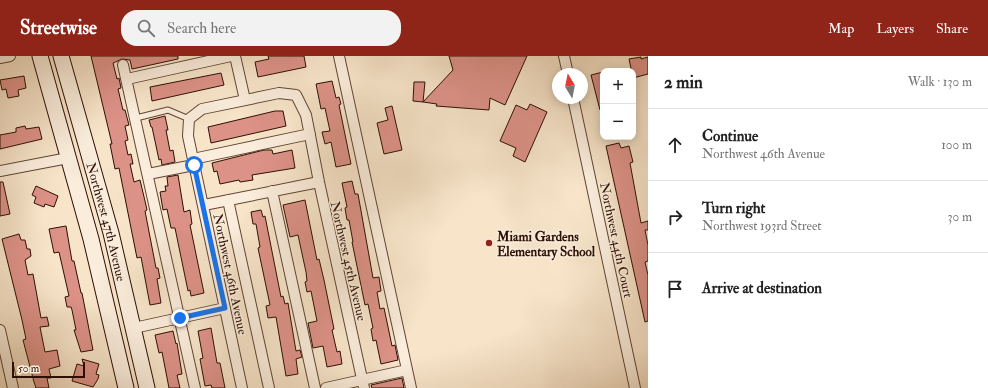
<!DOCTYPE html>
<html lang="en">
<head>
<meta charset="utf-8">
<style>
  :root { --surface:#fff; --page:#f2f2f2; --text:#222; --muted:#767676; --line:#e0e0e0; --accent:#8f2418 }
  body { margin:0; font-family:"IM FELL Double Pica",serif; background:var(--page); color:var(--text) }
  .controls { position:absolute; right:12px; top:12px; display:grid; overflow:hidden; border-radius:8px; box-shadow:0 2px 10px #0003 }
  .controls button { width:36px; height:36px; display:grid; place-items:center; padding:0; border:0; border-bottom:1px solid var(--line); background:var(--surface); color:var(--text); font:20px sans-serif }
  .compass { position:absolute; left:552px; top:12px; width:36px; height:36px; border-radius:50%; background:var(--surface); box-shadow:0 2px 10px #0003; rotate:350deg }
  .scale { position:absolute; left:12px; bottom:10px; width:73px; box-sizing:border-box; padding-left:4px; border:2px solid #2d0f03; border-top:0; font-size:11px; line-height:14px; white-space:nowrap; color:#2d0f03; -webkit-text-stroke:3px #faeddc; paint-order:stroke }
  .stop { position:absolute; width:12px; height:12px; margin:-9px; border:3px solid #1a73e8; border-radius:50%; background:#fff }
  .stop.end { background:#1a73e8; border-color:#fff; box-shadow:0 1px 4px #0008 }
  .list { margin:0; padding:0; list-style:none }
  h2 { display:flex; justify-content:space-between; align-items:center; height:52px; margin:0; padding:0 16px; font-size:17px }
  h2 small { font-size:13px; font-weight:400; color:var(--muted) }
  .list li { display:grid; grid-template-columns:26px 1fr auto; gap:12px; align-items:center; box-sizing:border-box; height:72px; padding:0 16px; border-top:1px solid var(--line) }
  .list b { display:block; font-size:15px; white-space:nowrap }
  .list p { margin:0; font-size:13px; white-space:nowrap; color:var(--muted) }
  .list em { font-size:13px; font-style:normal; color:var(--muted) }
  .icon { flex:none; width:22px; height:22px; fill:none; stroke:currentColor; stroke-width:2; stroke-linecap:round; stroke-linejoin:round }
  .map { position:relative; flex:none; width:648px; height:332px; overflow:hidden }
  header { display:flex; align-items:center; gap:24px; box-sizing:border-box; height:56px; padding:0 20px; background:var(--accent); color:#fff }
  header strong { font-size:19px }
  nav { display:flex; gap:22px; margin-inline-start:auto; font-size:14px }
  .search { width:280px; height:36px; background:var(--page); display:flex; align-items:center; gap:10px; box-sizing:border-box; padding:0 14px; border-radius:16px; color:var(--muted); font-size:15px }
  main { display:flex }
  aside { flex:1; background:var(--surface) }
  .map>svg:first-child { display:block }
</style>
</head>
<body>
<header>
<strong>Streetwise</strong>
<div class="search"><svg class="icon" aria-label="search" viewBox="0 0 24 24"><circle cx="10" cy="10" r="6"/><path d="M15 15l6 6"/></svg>Search here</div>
<nav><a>Map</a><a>Layers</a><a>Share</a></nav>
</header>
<main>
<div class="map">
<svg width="648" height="332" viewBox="0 0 648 332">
  <rect width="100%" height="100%" fill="#f7e4c9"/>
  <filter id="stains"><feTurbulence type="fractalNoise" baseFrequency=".005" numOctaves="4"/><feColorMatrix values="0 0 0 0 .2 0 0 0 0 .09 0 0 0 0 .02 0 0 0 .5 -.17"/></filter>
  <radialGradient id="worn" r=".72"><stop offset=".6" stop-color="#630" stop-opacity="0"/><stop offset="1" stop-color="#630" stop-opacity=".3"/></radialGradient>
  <path fill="#dd9288" stroke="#2d0f03" d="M91,0H178V3L132,13L130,4L122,3L113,7L117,23L119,22L121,32L118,33L123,54H125L129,69L125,70L128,84L125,85L128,99L131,98L133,108H130L134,126L140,124L145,145L147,154L145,155L156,212H158L160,222L157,223L161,247L150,249L141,201L137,202L119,112L115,113L110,88H112Z
    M268,0H304L306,11L258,21L255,6L269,3Z
    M449,0H527L505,49L490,42L489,54L436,50L437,48L423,46L453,14Z
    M641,1V3L648,1V18L633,22L629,3Z
    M603,16V54H600L591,19Z
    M221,17L224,29L152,45L150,31Z
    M24,20L26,32L18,34L19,40L8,42L6,33L2,34L0,24Z
    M332,25L336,42L339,41L341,48L339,49L351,108L336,111L331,86L325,88L322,76L330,75L325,52L321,53L316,28Z
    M414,26H425L423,46L413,45Z
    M530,48L547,56L525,106L513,100L516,92L500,85L516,49L527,54Z
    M392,50L402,94L384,98L377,67L388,64L385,52Z
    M275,55H283L286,70L211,87L208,71Z
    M165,60L168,74H166L170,95L173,94L175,106L162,109L161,103L159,104L152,71H151L149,64Z
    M25,70L26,73L39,71L42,83L0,93V79L16,76V72Z
    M619,87L621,92L629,90L633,106L630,107L641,167L648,165V174H645L648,189V205L645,206L648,219V265L645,266L606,90Z
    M264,94H272L273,98L292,94L295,112L252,119L253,124L240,126L239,124L220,128L217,115L214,116L212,107Z
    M178,119L184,156L190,154L192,168L190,169L204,237L191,240L190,234L188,235L175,172H171L167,153L163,154L160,136L166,135L165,130H168L167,121Z
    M352,125L355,138H358L373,222L379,221L381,235L377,236L380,253L384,252L392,290L395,289L398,304L381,308L376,284L373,285L371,273L373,272L368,248L365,249L352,186H353L349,164H347L345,152L347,151L342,127Z
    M0,126H3L10,158L0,160Z
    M36,130L58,140L54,151L45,148L44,151L34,147L36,141L32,139Z
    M305,144L317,204L319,203L324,224L334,273L332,274L337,296L340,295L342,308L327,311L323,290L313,292L308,267L317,265L311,235L307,236L305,226L307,225L306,216L298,179L290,181L283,149Z
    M261,154L263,161L265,160L281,241L283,240L285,248L288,247L296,295L300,294L302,301L296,303L298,318L286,320L276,261L268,262L266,250L270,249L258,192L260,191L256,168H253L251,156Z
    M66,170L72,205H74L81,237H82L93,294L81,296L74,274H76L72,254L71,251H67L65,241L69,240L59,196L54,197L49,173Z
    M19,178L21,184H25L27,193H30L31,200L25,204L28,219L33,218L41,262L47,261L49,270L40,271L45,296L57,294L60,310L49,313L51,322H47L49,332H36L34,326L23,284L26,283L22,264L2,183Z
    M211,272L217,307H220L225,332H212L211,329L205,330L200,303L203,302L198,275Z
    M173,275L176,288L177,287L182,318L177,319L180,332H169L162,296L159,297L155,279Z
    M82,303L99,308L96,318L99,319L98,323L93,331L72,325L77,308L84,310Z
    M402,322L404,332H372L371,329Z"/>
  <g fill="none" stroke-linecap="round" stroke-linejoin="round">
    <defs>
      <path id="service" d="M136,62L168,54L189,63"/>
      <path id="minor" d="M235,0L245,44
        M339,0L411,332
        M564,0L568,18
        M0,2L10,0
        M123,9L195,332
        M127,23L231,0
        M573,42L635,332
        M193,103L310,78
        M0,115L68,102
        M148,118L194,109
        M272,135L315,332
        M228,144L269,332
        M204,149L319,126
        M134,272L225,252
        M0,274L13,332
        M242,332L188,80L189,63L202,53L279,37L296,39L306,59L319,126L364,332
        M326,332L407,314"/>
      <g id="secondary">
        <path d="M40,0L91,183L126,332"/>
        <path id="s1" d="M61,0L111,177L147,332"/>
      </g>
    </defs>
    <use href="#service" stroke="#604434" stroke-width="7"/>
    <use href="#minor" stroke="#604434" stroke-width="12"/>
    <use href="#secondary" stroke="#2d0f03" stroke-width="17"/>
    <use href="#service" stroke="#faeddc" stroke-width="5"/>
    <use href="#minor" stroke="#faeddc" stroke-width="10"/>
    <use href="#secondary" stroke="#faeddc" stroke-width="15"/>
  </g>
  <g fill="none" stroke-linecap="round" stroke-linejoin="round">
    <path stroke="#1a73e8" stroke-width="5" d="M180,262L225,252L194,109"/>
  </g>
  <circle fill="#8f2418" stroke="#faeddc" stroke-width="1.5" cx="489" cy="187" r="4"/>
  <g text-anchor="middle" stroke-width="3" stroke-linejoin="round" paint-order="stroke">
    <g font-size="13" fill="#2d0f03" stroke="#faeddc">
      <text dy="5" stroke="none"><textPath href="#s1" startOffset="172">Northwest 47th Avenue</textPath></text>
      <text transform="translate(617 184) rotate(78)" y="5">Northwest 44th Court</text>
      <text transform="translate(349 205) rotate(77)" y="5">Northwest 45th Avenue</text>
      <text transform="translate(231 218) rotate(78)" y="5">Northwest 46th Avenue</text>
    </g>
    <g font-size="13" font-weight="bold" fill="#2d0f03" stroke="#faeddc" text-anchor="start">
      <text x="497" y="185">Miami Gardens<tspan x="497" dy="15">Elementary School</tspan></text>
    </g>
  </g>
  <rect width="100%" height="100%" filter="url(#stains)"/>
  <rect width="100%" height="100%" fill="url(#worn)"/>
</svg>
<div class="controls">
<button>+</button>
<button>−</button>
</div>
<svg class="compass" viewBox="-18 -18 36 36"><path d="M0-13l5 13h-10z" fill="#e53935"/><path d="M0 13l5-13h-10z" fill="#767676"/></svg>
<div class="scale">50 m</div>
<div class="stop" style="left:194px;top:109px"></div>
<div class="stop end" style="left:180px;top:262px"></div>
</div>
<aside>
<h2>2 min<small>Walk · 130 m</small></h2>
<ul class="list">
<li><svg class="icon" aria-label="ahead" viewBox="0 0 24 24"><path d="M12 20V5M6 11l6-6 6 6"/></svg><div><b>Continue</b><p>Northwest 46th Avenue</p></div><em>100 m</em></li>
<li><svg class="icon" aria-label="right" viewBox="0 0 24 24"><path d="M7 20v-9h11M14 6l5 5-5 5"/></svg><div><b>Turn right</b><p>Northwest 193rd Street</p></div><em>30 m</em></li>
<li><svg class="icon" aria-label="arrive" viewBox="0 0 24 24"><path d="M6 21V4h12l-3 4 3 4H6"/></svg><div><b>Arrive at destination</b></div></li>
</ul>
</aside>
</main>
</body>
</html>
